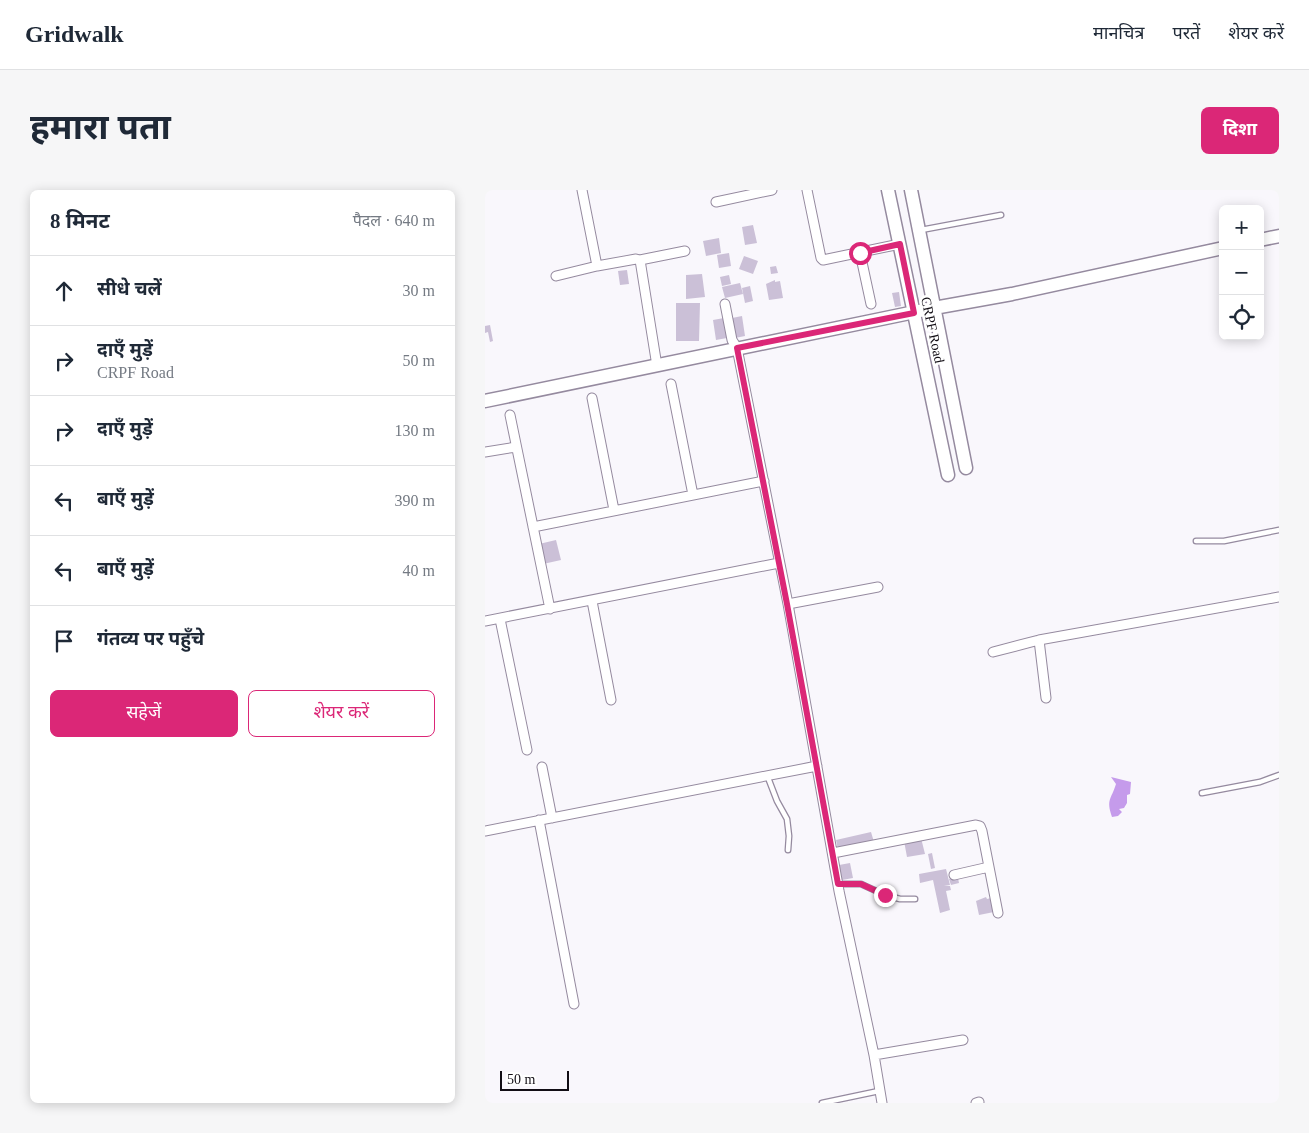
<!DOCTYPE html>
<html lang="hi">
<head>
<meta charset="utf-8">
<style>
  :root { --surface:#fff; --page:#f6f6f7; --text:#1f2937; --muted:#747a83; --line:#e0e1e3; --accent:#db2777 }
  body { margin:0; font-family:"Times New Roman","Noto Sans Devanagari",serif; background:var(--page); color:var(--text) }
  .controls { position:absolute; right:15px; top:15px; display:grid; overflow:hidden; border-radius:8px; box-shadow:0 2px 12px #0003 }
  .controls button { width:45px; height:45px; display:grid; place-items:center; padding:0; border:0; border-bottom:1px solid var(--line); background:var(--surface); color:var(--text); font:25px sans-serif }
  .scale { position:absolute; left:15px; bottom:12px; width:69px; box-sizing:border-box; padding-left:5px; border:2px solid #120e15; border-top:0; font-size:14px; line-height:18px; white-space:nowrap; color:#120e15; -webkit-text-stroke:4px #fff; paint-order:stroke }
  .stop { position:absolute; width:15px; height:15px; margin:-11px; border:4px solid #db2777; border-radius:50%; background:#fff }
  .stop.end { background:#db2777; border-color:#fff; box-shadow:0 1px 5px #0008 }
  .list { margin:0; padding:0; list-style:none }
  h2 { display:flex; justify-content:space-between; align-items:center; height:65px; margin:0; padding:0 20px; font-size:21px }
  h2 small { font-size:16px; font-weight:400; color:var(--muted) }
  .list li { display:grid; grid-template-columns:32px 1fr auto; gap:15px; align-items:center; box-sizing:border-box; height:70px; padding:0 20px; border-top:1px solid var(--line) }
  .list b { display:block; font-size:19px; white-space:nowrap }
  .list p { margin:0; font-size:16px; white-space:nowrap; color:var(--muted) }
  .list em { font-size:16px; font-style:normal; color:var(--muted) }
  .actions { display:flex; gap:10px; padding:15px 20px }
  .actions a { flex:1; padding:11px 0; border:1px solid var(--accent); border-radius:8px; text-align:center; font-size:18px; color:var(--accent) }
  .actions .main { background:var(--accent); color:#fff }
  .icon { flex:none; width:28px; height:28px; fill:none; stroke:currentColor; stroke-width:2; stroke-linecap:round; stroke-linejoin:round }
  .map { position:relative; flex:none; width:794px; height:913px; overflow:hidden; border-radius:8px }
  header { display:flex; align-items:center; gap:30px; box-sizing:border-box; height:70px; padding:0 25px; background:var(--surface); border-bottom:1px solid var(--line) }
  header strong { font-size:24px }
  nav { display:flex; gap:28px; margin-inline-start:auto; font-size:18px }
  .intro { display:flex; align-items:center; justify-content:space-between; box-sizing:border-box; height:120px; padding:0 30px }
  h1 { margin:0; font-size:35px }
  .button { padding:12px 22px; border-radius:8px; background:var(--accent); color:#fff; font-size:18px; font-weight:700 }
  main { display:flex; gap:30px; padding:0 30px }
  aside { flex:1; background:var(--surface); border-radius:8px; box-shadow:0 2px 12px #0003 }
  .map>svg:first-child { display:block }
</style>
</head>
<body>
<header>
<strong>Gridwalk</strong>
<nav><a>मानचित्र</a><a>परतें</a><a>शेयर करें</a></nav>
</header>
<div class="intro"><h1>हमारा पता</h1><a class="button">दिशा</a></div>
<main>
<aside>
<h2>8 मिनट<small>पैदल · 640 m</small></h2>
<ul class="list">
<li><svg class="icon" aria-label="ahead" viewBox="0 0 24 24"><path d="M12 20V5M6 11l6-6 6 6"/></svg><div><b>सीधे चलें</b></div><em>30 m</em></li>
<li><svg class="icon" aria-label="right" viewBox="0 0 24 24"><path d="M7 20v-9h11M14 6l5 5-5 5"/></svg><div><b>दाएँ मुड़ें</b><p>CRPF Road</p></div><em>50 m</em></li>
<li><svg class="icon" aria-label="right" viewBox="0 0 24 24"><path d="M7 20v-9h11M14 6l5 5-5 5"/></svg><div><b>दाएँ मुड़ें</b></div><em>130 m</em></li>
<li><svg class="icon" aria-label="left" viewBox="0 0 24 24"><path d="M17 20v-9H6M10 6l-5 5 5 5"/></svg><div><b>बाएँ मुड़ें</b></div><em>390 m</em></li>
<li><svg class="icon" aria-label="left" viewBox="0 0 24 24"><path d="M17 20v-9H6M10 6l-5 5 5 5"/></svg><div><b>बाएँ मुड़ें</b></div><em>40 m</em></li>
<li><svg class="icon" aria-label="arrive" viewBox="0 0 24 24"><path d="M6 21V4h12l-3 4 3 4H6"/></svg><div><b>गंतव्य पर पहुँचे</b></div></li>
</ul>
<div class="actions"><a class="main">सहेजें</a><a>शेयर करें</a></div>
</aside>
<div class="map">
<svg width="794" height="913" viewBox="0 0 794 913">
  <rect width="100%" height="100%" fill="#f9f7fc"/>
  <path fill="#c59beb" d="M626,587L646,592L645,604L642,605V613L639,618L634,619L637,622L633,626L627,627C621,609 626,610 631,594Z"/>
  <path fill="#cbc0d7" d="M268,35L272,53L260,55L257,37Z
    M234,48L236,63L221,66L218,51Z
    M244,63L246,76L234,78L232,65Z
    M259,66L273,71L268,84L254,79Z
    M291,76L293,83L286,84L285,77Z
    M142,80L144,94L135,95L133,81Z
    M217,84L220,107L201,109V85Z
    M244,85L246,94L237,96L235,87Z
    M290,90V92L295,91L298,108L284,110L281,94Z
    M255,93L258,104L240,108L237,97Z
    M265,96L268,111L260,113L257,98Z
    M414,102L416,116L410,117L407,103Z
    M191,113H215L214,151H191Z
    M257,126L260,146L250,148L247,128Z
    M239,128L242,148L231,150L228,130Z
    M5,135L8,151L5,152L3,142L0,143V136Z
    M71,350L76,370L58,374L54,354Z
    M386,642L389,652L353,660L351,650Z
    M436,648L440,664L422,667L419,651Z
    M447,663L450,678L446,679L443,664Z
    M365,673L368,688L357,690L354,675Z
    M461,679L465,695L459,696H465L466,700L461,701L465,720L455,723L448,690L435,693L434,684Z
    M473,688L474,693L466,695L464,689Z
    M501,707L502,709L506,708L509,722L494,725L491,711Z"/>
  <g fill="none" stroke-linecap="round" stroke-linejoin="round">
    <defs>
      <path id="lane" d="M436,40L516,25
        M711,351H739L794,340
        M282,585L292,611L302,629L304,646L303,660
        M717,603L775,592L794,585
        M353,694H376L400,705L415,709H430
        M337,913L394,901"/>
      <path id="street" d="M97,0L112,76L151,69L155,70L172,176
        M322,0L336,68L338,70L415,54
        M231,12L287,0
        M375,63L386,114
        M155,70L200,61
        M71,86L112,76
        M240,114L247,150L252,158L303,414L354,701L389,865L397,913
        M186,194L208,305
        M107,208L129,320
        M25,225L65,419
        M0,262L31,257
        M48,337L279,291
        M107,411L126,510
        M303,414L393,397
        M15,429L42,560
        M0,431L294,373
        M554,450L561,508
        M508,462L554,450L794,407
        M57,577L67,628
        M54,630L89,814
        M0,641L332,576
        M348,663L491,635L495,636L497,641L513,723
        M469,685L504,677
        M389,865L478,850
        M491,913L494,912"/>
      <path id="secondary" d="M403,0L463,285
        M426,0L481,278
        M775,50L794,46
        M0,211L449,118L527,104L738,58"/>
    </defs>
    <use href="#lane" stroke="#958a9f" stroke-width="7"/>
    <use href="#street" stroke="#958a9f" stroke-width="11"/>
    <use href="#secondary" stroke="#958a9f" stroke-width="15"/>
    <use href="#lane" stroke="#fff" stroke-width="4.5"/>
    <use href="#street" stroke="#fff" stroke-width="9"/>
    <use href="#secondary" stroke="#fff" stroke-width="12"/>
  </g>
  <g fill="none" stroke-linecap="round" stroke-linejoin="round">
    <path stroke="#db2777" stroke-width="6" d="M375,63L415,54L429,123L252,158L302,414L353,694H376L400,705"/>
  </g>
  <g text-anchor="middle" stroke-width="5" stroke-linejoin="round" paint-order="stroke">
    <g font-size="14" fill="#120e15" stroke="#fff">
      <text transform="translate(448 140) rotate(78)" y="5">CRPF Road</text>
    </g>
  </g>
</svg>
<div class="controls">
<button>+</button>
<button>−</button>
<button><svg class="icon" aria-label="locate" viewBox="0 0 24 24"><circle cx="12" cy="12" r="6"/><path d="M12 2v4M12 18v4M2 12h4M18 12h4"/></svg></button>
</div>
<div class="scale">50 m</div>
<div class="stop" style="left:375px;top:63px"></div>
<div class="stop end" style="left:400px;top:705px"></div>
</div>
</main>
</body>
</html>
